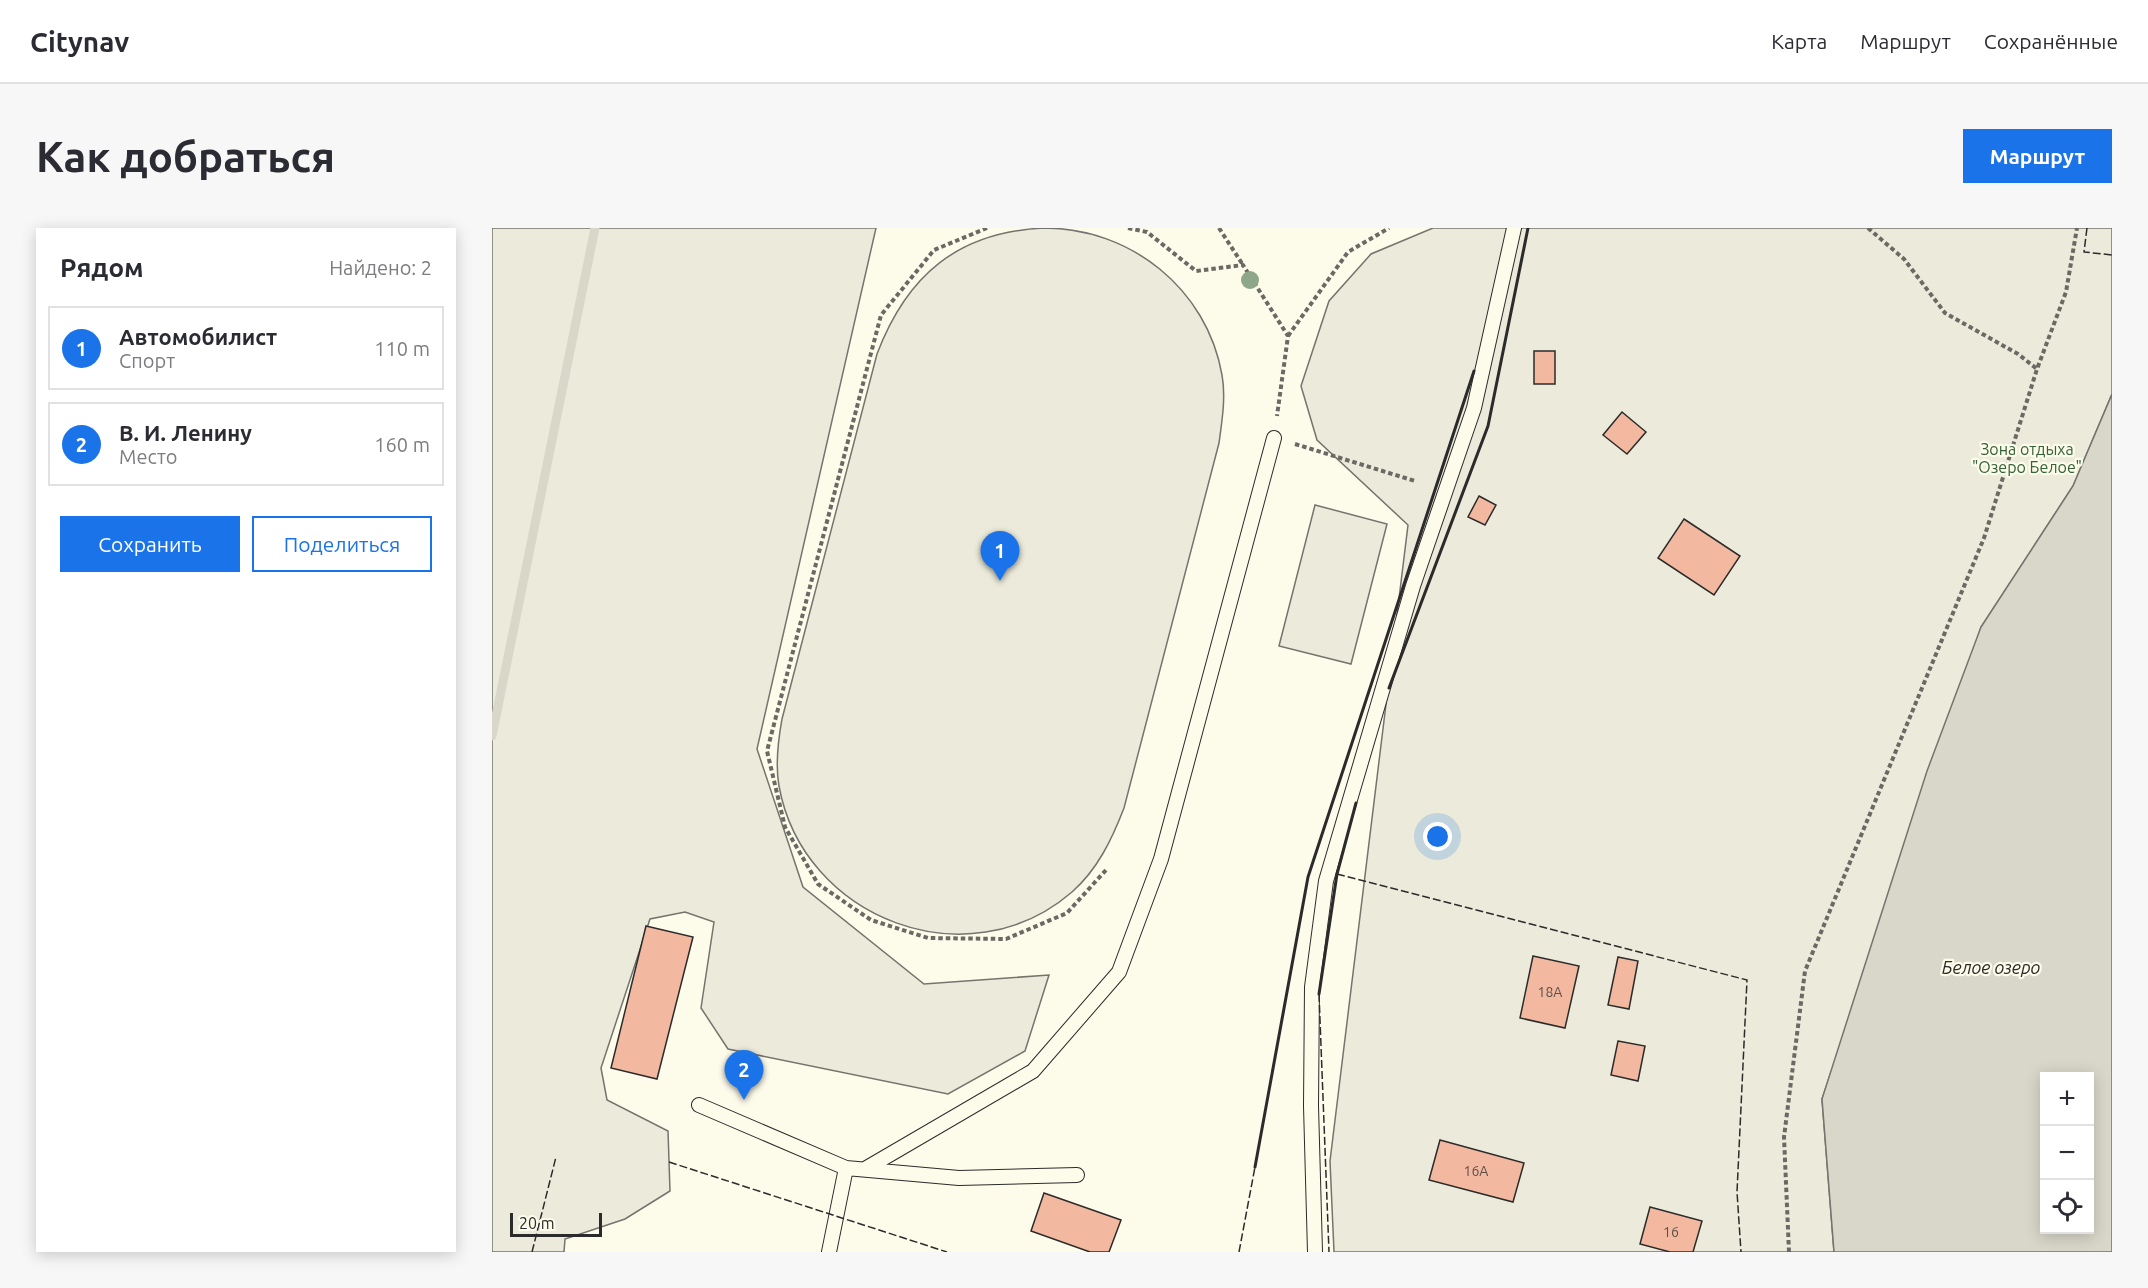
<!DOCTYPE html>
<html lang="ru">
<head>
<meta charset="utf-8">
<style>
  :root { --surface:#fff; --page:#f7f7f7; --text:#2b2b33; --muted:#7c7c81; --line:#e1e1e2; --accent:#1a73e8 }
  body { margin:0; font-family:Ubuntu,sans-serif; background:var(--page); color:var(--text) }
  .controls { position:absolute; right:18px; bottom:18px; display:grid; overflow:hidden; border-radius:0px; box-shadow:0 3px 15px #0003 }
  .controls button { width:54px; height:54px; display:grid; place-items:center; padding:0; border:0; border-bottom:2px solid var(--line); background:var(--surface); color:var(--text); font:30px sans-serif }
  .scale { position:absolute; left:18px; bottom:15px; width:92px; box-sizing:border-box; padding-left:6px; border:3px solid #2b2b2b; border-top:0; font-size:16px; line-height:21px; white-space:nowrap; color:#2b2b2b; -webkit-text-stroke:4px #fdfbea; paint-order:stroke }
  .you { position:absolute; left:946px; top:609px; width:21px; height:21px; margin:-15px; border:4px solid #fff; border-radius:50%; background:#1a73e8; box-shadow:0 0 0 9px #1a73e833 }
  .badge { display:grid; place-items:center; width:39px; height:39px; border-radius:50%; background:var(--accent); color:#fff; font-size:20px; font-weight:700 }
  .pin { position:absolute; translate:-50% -50px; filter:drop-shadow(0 2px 3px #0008) }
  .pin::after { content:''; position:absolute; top:32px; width:21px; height:18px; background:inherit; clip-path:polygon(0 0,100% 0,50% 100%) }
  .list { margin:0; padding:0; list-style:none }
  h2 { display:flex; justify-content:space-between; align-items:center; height:78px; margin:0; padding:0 24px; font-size:26px }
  h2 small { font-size:20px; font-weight:400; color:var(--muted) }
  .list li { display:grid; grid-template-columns:39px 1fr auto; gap:18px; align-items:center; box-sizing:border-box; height:84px; margin:0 12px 12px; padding:0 12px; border:2px solid var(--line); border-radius:0px }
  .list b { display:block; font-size:22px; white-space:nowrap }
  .list p { margin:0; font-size:20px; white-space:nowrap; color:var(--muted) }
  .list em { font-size:20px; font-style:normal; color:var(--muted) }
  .actions { display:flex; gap:12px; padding:18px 24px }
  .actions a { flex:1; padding:14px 0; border:2px solid var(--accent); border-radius:0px; text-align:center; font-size:21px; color:var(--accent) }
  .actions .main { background:var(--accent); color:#fff }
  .icon { flex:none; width:33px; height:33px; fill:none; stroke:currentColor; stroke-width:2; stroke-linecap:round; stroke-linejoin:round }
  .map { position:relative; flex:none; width:1620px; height:1024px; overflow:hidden; border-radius:0px }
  header { display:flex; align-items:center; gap:36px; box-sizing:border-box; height:84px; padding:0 30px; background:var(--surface); border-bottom:2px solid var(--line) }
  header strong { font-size:28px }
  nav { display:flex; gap:33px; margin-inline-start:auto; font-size:21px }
  .intro { display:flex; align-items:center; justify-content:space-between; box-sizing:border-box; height:144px; padding:0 36px }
  h1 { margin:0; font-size:42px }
  .button { padding:15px 27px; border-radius:0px; background:var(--accent); color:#fff; font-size:21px; font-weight:700 }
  main { display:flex; gap:36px; padding:0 36px }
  aside { flex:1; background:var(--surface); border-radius:0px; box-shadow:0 3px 15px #0003 }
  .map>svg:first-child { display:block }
</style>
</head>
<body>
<header>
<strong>Citynav</strong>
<nav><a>Карта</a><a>Маршрут</a><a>Сохранённые</a></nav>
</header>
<div class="intro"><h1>Как добраться</h1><a class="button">Маршрут</a></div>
<main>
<aside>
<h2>Рядом<small>Найдено: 2</small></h2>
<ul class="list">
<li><span class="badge">1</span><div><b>Автомобилист</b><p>Спорт</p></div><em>110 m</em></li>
<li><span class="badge">2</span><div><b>В. И. Ленину</b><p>Место</p></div><em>160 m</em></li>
</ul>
<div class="actions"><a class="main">Сохранить</a><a>Поделиться</a></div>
</aside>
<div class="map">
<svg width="1620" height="1024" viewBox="0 0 1620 1024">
  <rect width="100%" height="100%" fill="#fdfbea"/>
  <path fill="#ecebdb" stroke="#74746e" stroke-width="1.5" d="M0,0H384L265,521L311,659L432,756L557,747L533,823L456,866L236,821L209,780L222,694L193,684L158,691L109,840L115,872L176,903L178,963L133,991L73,1011L72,1024H0Z
    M552,0C639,0 715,61 730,147C734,169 730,193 727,215L632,580C620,611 606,641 580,664C476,754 311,691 287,558C283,536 286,513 290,491L385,126C415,47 466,4 552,0Z
    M941,0H1620V166L1581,258L1489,399L1330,871L1342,1024H842L838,933L916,297L825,212L809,158L837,73L879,26Z
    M823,277L895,296L859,436L787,418Z"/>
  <path fill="#d8d7c9" stroke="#74746e" stroke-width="1.5" fill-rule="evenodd" d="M1620,166V1024H1342L1330,871L1435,543L1489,399L1581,258ZM1552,848H1598V1002H1552Z"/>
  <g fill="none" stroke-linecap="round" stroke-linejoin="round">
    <path stroke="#d8d7c9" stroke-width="9" d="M0,508L103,0"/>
  </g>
  <path fill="#f2b8a0" stroke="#2b2b2b" stroke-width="1.5" d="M1042,123H1063V156H1042Z
    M1130,184L1154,204L1135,226L1111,207Z
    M987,268L1004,277L993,297L976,289Z
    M1192,291L1248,328L1222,367L1166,330Z
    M154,698L201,709L165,851L119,840Z
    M1041,728L1087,738L1073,800L1028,790Z
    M1126,729L1146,733L1137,781L1116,777Z
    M1126,813L1153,818L1146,853L1119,847Z
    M948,912L1032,935L1021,974L937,952Z
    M552,965L629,992L617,1024H598L539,1003Z
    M1158,979L1210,993L1201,1024H1178L1148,1016Z"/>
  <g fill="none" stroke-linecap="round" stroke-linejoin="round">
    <defs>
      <path id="lane" d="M207,877L354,940L467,950L585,947
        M373,941L541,843L627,744L669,631L782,210
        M337,1024L354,940
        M823,1024L819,878L820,759L834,653L921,358L982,180L1022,0"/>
    </defs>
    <use href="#lane" stroke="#2b2b2b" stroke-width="16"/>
    <path stroke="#6a6964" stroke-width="4" stroke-dasharray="4.5 3" stroke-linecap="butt" d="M495,0L442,22L389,87L275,523L293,599L326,656L379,692L436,710L514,711L575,685L614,642
      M636,0L655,4L704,43L751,37L796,108L785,188
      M727,0L751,37
      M1376,0L1412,31L1453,85L1526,126L1545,141
      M796,108L856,24L897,0
      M803,216L923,253
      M1297,1024L1292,909L1313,743L1492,310L1545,141L1574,64L1585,0"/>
    <use href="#lane" stroke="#fdfbea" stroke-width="14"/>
    <path stroke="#2b2b2b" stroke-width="1.5" stroke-dasharray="8 3" stroke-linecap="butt" d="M1595,0L1592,24L1620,27
      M845,646L1255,752L1245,964L1249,1024
      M827,766L837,1024
      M177,934L455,1024
      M40,1024L64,929
      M747,1024L763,939"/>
    <path stroke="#2b2b2b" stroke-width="3" d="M897,460L996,198L1036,0
      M827,766L845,646L864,575
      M763,939L816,649L982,143"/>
  </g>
  <circle fill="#8ea78a" cx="758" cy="52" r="9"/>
  <g text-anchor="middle" stroke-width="4.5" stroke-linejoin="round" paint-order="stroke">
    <g font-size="14" fill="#5d4e48">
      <text x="1058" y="769">18А</text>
      <text x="984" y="948">16А</text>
      <text x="1179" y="1009">16</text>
    </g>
    <g font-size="16" fill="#34623c" stroke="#fdfbea">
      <text x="1535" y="227">Зона отдыха<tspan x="1535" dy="18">"Озеро Белое"</tspan></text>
    </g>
    <g font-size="18" font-style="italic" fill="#2b2b2b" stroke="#fdfbea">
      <text x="1499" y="746">Белое озеро</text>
    </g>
  </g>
</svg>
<div class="controls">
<button>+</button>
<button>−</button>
<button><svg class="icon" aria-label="locate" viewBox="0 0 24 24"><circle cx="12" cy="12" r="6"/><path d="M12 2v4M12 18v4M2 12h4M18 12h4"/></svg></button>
</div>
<div class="scale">20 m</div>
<div class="you"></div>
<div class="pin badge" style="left:508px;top:353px">1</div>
<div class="pin badge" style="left:252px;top:872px">2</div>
</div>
</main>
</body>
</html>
